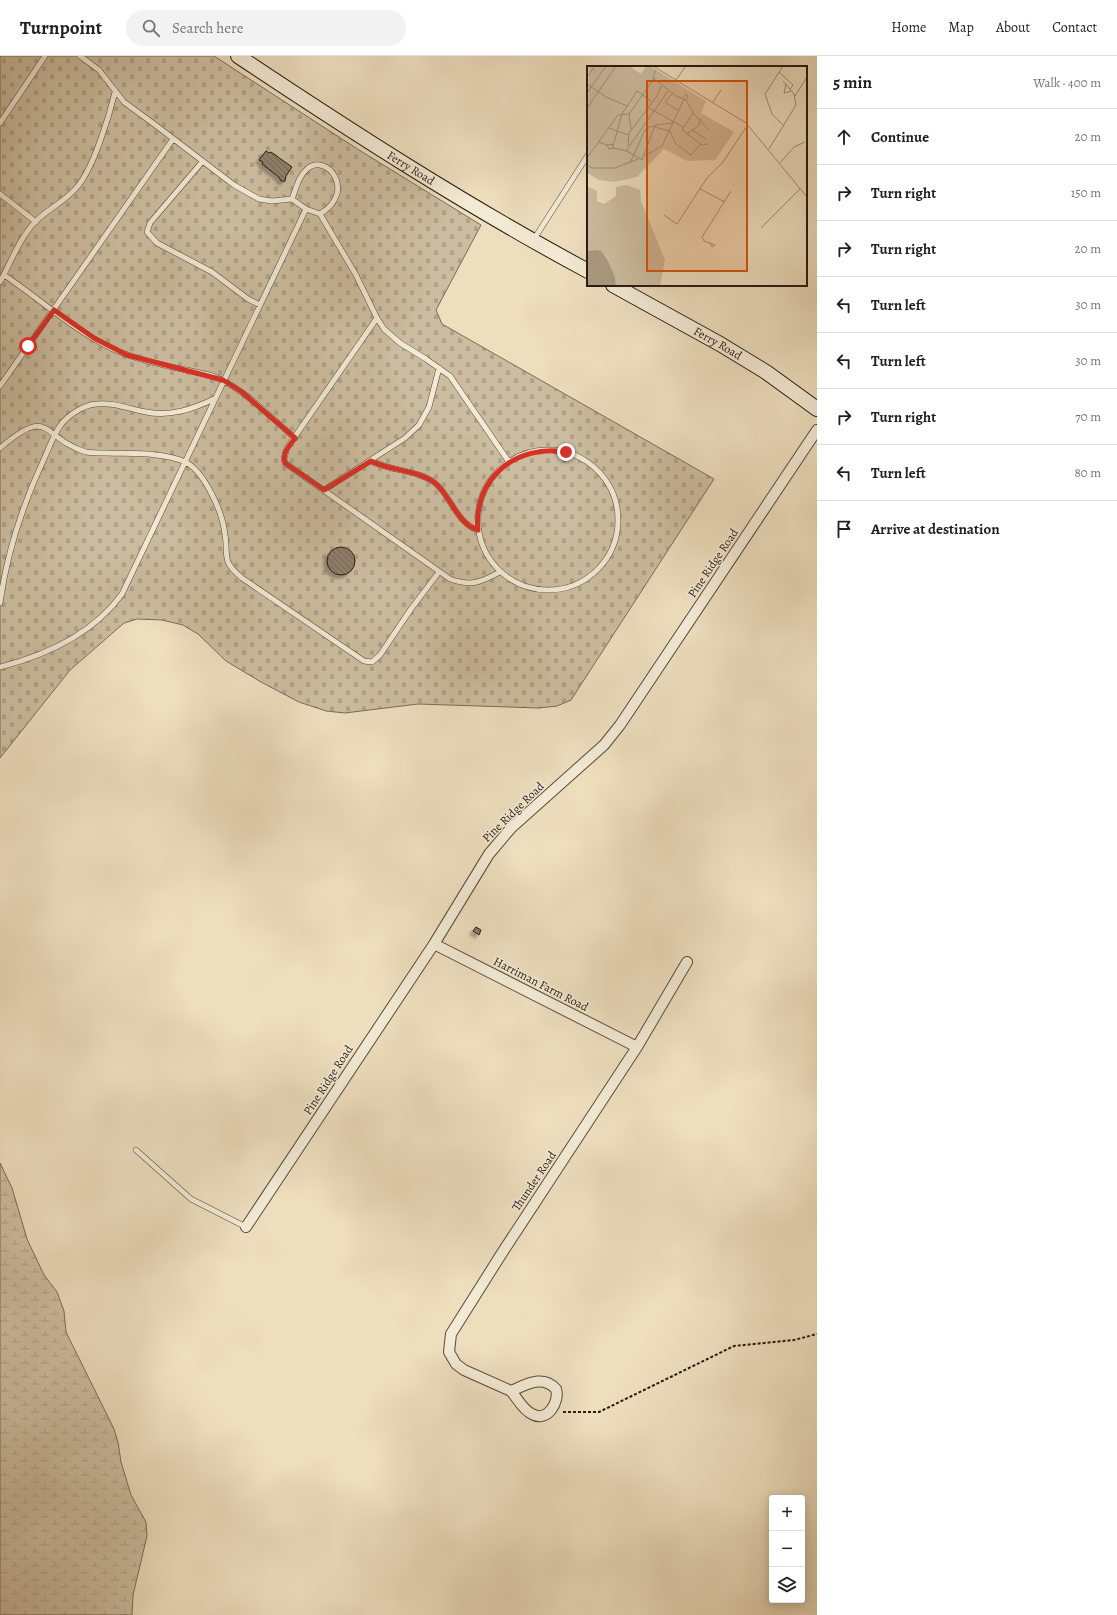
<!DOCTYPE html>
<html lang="en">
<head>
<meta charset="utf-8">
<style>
  :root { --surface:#fff; --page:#f2f2f2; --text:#202124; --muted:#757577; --line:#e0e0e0 }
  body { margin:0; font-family:Alegreya,serif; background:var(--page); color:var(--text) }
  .controls { position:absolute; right:12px; bottom:12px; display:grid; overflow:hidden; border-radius:4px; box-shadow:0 2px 10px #0003 }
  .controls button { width:36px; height:36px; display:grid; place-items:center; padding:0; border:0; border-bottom:1px solid var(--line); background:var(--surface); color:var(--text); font:20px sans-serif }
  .stop { position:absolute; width:12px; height:12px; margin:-9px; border:3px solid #d93025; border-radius:50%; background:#fff }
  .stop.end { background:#d93025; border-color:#fff; box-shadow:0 1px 4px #0008 }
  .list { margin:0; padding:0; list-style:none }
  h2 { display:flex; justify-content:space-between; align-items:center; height:52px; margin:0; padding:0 16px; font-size:17px }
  h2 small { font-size:13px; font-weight:400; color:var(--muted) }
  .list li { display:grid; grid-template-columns:26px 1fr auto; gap:12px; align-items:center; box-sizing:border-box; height:56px; padding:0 16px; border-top:1px solid var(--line) }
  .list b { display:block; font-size:15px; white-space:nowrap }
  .list em { font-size:13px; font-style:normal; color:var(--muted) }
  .icon { flex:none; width:22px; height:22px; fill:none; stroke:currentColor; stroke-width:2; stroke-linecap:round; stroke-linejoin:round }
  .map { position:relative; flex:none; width:817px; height:1559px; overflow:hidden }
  header { display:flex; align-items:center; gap:24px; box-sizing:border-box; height:56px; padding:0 20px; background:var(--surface); border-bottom:1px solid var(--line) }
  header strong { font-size:19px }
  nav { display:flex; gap:22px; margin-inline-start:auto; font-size:14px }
  .search { width:280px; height:36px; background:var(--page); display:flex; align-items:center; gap:10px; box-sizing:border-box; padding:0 14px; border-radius:22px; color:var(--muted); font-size:15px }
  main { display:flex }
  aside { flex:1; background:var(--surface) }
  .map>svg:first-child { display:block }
</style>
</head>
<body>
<header>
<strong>Turnpoint</strong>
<div class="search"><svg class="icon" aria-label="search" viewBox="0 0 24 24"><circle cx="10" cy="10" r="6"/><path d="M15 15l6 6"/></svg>Search here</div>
<nav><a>Home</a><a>Map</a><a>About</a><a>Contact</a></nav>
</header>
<main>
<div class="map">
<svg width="817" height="1559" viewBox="0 0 817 1559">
  <defs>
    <pattern id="wetland-marsh" width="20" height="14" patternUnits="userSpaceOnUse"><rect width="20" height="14" fill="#ccbda0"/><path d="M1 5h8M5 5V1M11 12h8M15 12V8" fill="none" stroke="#afa289"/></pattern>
    <pattern id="cemetery-stones" width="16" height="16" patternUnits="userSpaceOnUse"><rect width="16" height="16" fill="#ccbda0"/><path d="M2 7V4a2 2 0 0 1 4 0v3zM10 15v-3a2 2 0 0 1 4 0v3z" fill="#afa289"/></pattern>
    <pattern id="building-back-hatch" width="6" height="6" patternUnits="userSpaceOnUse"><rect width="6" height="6" fill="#8e7f6a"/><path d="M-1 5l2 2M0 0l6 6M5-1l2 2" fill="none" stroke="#746756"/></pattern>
    <filter id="shadow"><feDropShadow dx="-3.5" dy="3.5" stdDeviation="1" flood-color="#0004"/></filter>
  </defs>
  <rect width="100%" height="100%" fill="#eddebe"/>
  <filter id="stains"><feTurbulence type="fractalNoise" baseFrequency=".005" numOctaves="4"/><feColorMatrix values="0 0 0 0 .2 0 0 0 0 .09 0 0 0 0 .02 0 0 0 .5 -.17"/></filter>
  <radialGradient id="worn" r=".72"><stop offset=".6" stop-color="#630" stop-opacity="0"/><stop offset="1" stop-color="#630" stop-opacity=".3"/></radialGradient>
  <path fill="url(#wetland-marsh)" stroke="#7a6b58" d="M0,1107L12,1132L27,1183L44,1219L57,1236L64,1255L66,1276L114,1373L118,1386L121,1406L131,1439L146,1466L147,1480L133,1539L132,1559H0Z"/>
  <path fill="url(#cemetery-stones)" stroke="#7a6b58" d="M0,0H214L359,94L481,169L436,254L442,268L714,423L571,644L557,650L539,652L418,648L345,657L326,655L299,646L261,626L226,605L198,578L183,569L162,564L137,563L124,567L70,614L0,702Z"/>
  <path fill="url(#building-back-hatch)" stroke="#28190f" filter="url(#shadow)" d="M266,95L269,97L271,96L292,111L286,120L285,125H281L279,121L262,108L263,106L259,104Z
    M327 505a14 14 0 1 1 28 0a14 14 0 1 1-28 0Z
    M476,871L481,874L479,879L473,875Z"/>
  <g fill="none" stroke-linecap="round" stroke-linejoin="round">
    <defs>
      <path id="service" d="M80,0L99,14L124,46L154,68L234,129L259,143L272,145L292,143L306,153L320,158L356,219L377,262L384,273L400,287L426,303L450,320L509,406
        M0,67L45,0
        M202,106L150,167L147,176L157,187L212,216L248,243L260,249
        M0,138L36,166
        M292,143C296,133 298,121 307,113C326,96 358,135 320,158
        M534,183L588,99
        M4,219C40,243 73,274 113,293C144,307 180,312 213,320C245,333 269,360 295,382
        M0,226C11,206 20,181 36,165C49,152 66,145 78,130C94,110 109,61 115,36
        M377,262L287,392L284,402L285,407L450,523C472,531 481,526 500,516
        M0,330L173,83
        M0,392C52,348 40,382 86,396C93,397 100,397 107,397C131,398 160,396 183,405C204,413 223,457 225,479C227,488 225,498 228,506C231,513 236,517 242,522L364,605L372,606L380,599L411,553L439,516
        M478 464a70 70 0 1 1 140 0a70 70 0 1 1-140 0Z
        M371,405C390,415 419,414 435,427C451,440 457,468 478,474
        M324,434L405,382L419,369L429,351L439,312
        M0,547C7,496 22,450 44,403C49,392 53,380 60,370C67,360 83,349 96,348C113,346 129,353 146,356C170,361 193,353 214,343
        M0,611C47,599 93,578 122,538L306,153
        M136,1094L191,1143L246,1171"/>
      <path id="minor" d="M434,888L637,991
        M246,1171L434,888L489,798L511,772L604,689L620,669L817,374
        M511,1335C517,1342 523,1354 532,1358C547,1367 560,1346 556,1333C542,1318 526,1329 511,1335L464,1314L456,1308L449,1296L451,1278L502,1197L637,991L687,906"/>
      <g id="secondary">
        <path id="s1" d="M238,0C352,76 467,150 588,215"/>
        <path id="s2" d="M613,229L720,288L766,316L817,353"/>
      </g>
    </defs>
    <use href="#service" stroke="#594a3b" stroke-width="6"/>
    <use href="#minor" stroke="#594a3b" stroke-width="12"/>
    <use href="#secondary" stroke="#28190f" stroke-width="16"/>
    <path stroke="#28190f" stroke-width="2" stroke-dasharray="3 2" stroke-linecap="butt" d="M563,1356H599L734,1290L794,1284L817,1278"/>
    <use href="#service" stroke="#f3ead5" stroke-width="5"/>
    <use href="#minor" stroke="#f3ead5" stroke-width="10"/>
    <use href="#secondary" stroke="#f3ead5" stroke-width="14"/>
  </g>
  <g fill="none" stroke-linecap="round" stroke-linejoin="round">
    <path stroke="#d93025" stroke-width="5" d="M28,290L54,254L94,282L127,299L223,324L242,336L295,382C289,390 282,397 285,407L324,434L371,405C390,415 419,414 435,427C451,440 457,468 478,474C473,421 517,388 566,396"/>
  </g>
  <g text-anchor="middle" stroke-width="3" stroke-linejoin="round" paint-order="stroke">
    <g font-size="12" fill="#28190f" stroke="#f3ead5">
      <text dy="4" stroke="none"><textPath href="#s1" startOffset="206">Ferry Road</textPath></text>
      <text dy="4" stroke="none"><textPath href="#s2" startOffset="120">Ferry Road</textPath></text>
      <text transform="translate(713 507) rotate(-56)" y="4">Pine Ridge Road</text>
      <text transform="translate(513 756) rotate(-44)" y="4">Pine Ridge Road</text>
      <text transform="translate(541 928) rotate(27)" y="4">Harriman Farm Road</text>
      <text transform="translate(328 1024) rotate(-57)" y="4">Pine Ridge Road</text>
      <text transform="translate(534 1125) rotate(-56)" y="4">Thunder Road</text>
    </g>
  </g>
  <g transform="translate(587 10)">
    <rect width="220" height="220" fill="#eddebe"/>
    <path d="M39,119L53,124L54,135L78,194L73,220H29L28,211L21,195L9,184L0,185V120L10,125V135L17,138L29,130V121Z" fill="#ccbda0"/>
    <path d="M2,0H42L54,8L59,0H63L119,35L114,47L147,66L128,94L100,95L77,83L50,111L27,116L12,114L0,107Z" fill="#ccbda0"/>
    <path d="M9,184L14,185L21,195L28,211L29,220H0V185Z" fill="#aa9b82"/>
    <path fill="none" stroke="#9e8f78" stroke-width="1" d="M66,0L159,57L220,131M196,0L178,28L185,48L197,60M192,6L206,19L203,23M0,11L8,0M66,12L89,30L99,34L107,48L122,64M89,14L99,0M0,18L19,31L40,40M199,18L197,27L204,25M0,27L19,0M85,28L78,36L92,45M208,30L220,11M96,32L99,28L101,30L99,34M126,36L134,24M60,41L96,61M0,42L29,0M106,47L95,64L115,79L121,78M22,62L41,69M44,63L42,48L66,14L68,4M105,64L119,73M100,68L111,60L114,53M12,76L20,79L22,83L26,82L25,78L20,79M26,80L35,48L50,25L64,35M41,80L42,67L70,30L74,20M26,82L40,85L55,94L68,59L86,57M182,83L209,39L207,28L196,15M39,85L81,25M58,90L75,80L97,33M0,92L31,49L42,48M43,97L58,64L64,60L83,65L88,77L104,89L114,78M193,97L207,81L218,76M0,99L5,102H28L51,93M113,123L138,136M77,149L90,158L120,112L136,96L160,60M174,162L213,123M123,178L125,181L128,179L117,175L115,171L144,125"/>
    <path fill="#d5530c" fill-opacity="0.15" stroke="#d5530c" stroke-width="2" d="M60,15H160V205H60Z"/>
    <rect width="220" height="220" fill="none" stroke="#28190f" stroke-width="2"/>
  </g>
  <rect width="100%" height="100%" filter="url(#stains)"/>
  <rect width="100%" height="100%" fill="url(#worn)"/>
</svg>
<div class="controls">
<button>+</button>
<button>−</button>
<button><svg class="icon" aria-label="layers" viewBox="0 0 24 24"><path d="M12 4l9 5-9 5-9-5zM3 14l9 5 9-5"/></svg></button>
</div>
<div class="stop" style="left:28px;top:290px"></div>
<div class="stop end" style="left:566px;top:396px"></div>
</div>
<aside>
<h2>5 min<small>Walk · 400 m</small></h2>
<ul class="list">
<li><svg class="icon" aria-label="ahead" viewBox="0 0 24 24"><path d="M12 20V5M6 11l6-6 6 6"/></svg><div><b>Continue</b></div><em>20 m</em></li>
<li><svg class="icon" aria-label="right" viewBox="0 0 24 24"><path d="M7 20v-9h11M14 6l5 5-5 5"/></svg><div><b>Turn right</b></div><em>150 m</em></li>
<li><svg class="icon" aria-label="right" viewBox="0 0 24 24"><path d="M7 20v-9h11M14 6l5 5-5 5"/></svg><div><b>Turn right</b></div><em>20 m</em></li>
<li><svg class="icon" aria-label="left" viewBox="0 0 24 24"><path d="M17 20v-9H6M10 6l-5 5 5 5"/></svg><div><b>Turn left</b></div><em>30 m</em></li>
<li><svg class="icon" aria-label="left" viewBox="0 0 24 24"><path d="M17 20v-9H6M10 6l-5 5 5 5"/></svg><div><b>Turn left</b></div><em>30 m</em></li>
<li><svg class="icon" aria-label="right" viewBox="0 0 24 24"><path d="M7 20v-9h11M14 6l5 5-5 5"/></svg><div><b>Turn right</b></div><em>70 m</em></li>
<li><svg class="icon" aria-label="left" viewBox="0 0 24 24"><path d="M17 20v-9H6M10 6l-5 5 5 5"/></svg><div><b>Turn left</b></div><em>80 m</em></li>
<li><svg class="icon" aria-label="arrive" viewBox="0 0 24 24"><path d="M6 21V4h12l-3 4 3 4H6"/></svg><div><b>Arrive at destination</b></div></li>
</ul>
</aside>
</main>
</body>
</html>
